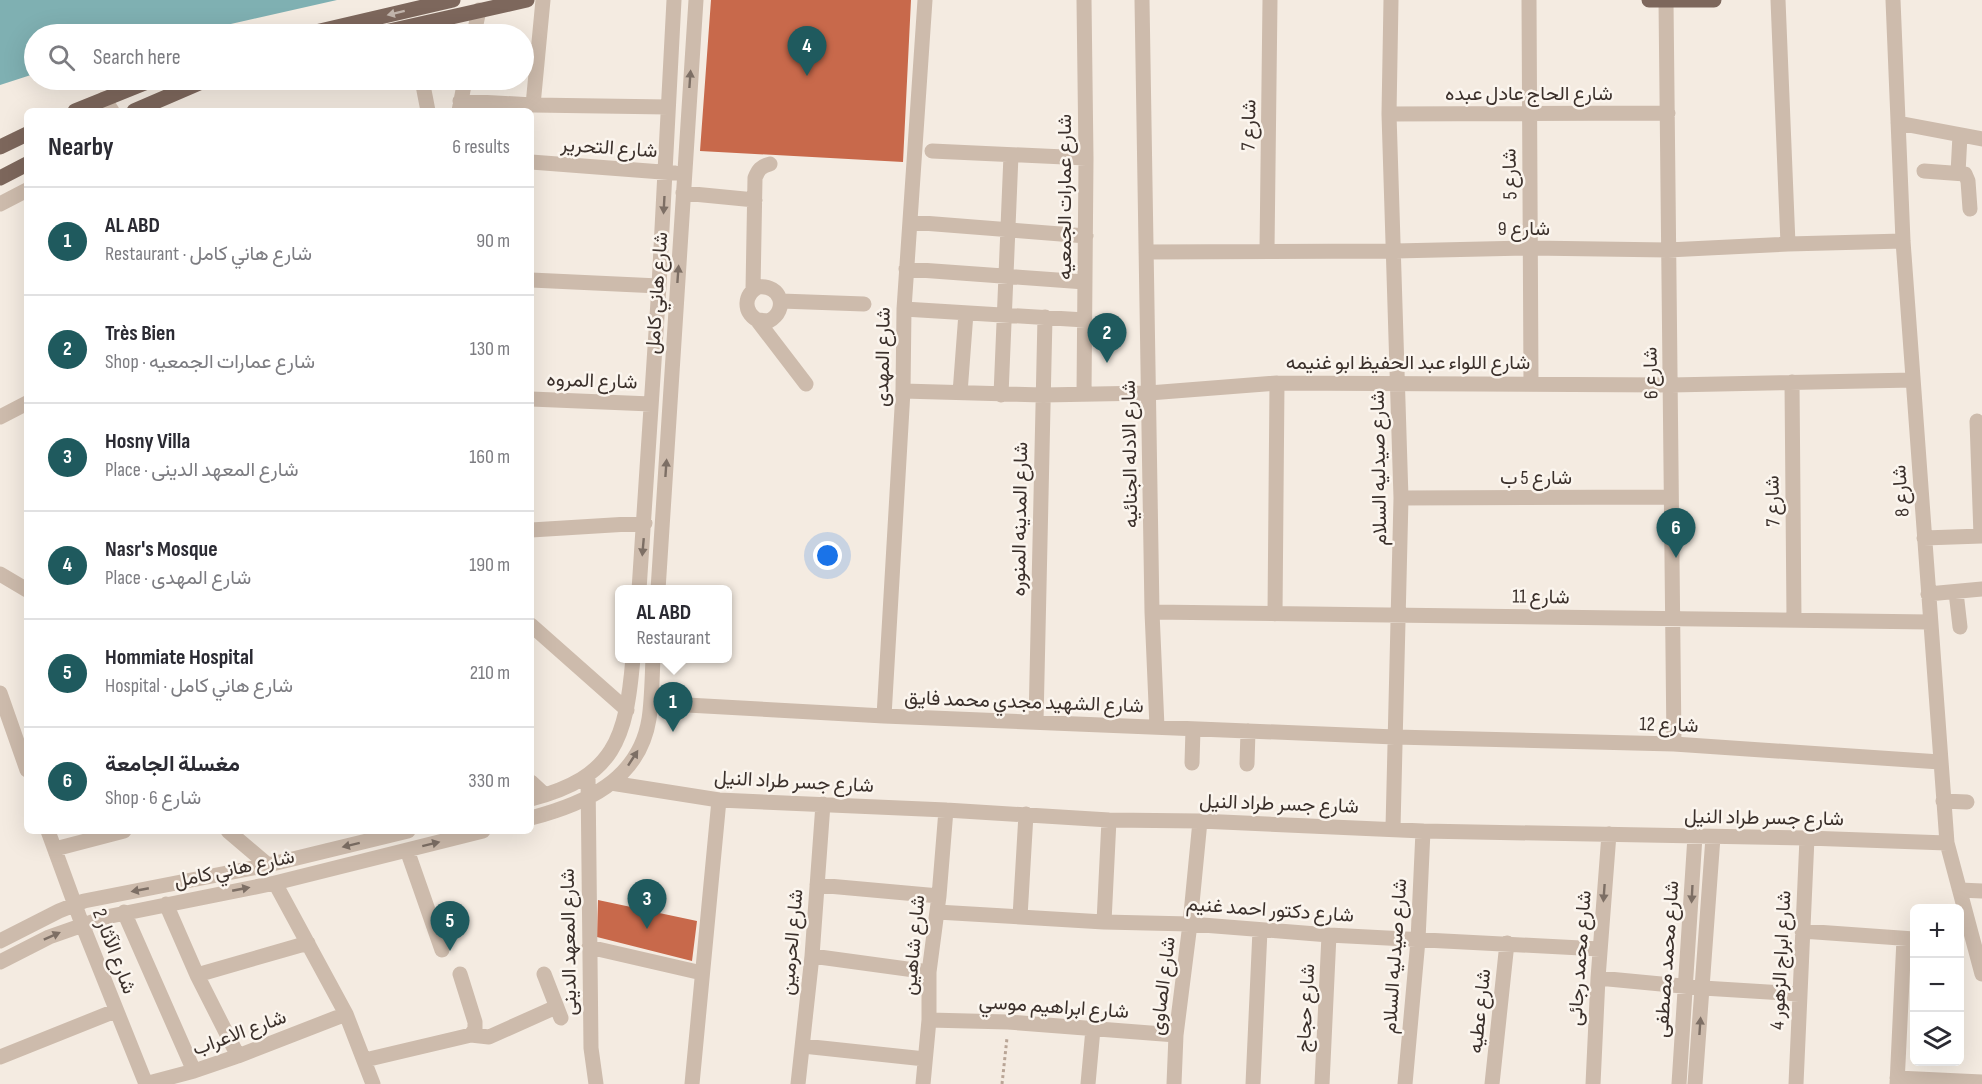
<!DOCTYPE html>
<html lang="en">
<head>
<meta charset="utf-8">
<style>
  :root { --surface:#fff; --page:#f2f2f3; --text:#2b2b33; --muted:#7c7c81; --line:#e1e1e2; --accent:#1f5a5e }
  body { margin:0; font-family:"Sofia Sans Condensed",Vazirmatn,sans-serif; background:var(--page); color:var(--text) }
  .controls { position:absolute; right:18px; bottom:18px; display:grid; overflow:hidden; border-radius:9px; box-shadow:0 6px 24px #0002 }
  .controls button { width:54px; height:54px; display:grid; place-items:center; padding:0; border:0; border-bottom:2px solid var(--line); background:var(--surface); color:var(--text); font:30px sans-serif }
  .you { position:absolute; left:828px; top:556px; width:21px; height:21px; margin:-15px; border:4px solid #fff; border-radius:50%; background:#1a73e8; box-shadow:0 0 0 9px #1a73e833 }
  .badge { display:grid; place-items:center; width:39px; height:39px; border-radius:50%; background:var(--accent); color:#fff; font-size:20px; font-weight:700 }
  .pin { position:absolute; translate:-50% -50px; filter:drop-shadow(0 2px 3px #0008) }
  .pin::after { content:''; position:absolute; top:32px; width:21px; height:18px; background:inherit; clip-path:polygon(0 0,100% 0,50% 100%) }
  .popup { position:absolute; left:615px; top:585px; width:117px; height:78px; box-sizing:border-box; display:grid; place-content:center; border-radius:9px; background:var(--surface); filter:drop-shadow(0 2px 4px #0005); font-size:20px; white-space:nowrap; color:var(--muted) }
  .popup b { font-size:22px; color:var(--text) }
  .popup::after { content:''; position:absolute; left:50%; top:100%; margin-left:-12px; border:12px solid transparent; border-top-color:var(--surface) }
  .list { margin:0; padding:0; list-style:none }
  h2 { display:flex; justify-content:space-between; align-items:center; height:78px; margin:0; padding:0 24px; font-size:26px }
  h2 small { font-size:20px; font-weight:400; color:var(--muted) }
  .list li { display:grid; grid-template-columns:39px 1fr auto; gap:18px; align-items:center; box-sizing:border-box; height:108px; padding:0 24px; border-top:2px solid var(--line) }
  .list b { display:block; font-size:22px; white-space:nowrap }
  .list p { margin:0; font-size:20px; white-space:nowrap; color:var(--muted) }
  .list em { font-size:20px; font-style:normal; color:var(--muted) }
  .icon { flex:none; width:33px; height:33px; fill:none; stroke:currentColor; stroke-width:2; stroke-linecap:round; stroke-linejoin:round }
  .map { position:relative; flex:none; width:1982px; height:1084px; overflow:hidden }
  .search { position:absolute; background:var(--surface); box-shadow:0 6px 24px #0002; left:24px; top:24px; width:510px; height:66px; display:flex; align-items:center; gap:15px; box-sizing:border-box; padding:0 21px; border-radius:33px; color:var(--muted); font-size:22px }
  .panel { position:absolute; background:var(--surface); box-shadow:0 6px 24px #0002; left:24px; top:108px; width:510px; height:726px; border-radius:9px }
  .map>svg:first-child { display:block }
</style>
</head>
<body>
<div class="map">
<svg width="1982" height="1084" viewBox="0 0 1982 1084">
  <rect width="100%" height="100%" fill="#f4ebe1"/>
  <path fill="#7fb0b2" d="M0,0H337L187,34H34V74L0,85Z"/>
  <path fill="#c8694b" d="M711,0H911L903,162L700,151Z
    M598,900L697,921L692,961L597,937Z"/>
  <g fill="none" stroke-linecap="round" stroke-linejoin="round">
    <path stroke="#b9a596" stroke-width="3" stroke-dasharray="3 3" stroke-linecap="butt" d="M1002,1084L1007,1038"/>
    <path stroke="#cdbbac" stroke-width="15" d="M1142,0L1152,612L1157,727
      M1391,0L1389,114L1401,498L1393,828
      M1529,0L1531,383
      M1778,0L1788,244
      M1893,0L1903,241L1947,843L1982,974
      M1666,1L1674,744
      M474,34L479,10
      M422,80L428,111
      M104,99L112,111
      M460,101L533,105L668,107
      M533,105L543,0
      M459,111L465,80
      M1389,114L1668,113
      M1898,123L1982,139
      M932,151L1086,158
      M531,162L675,173
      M1924,171L1965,174L1968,181L1970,209
      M1958,173L1960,135
      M683,193L755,200
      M0,204L27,190
      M910,222L1086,236
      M1267,250L1270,0
      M1146,252L1395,251L1531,248L1668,250L1788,244L1903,241
      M906,269L1085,282
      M531,280L659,286
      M753,290L755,178C758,170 761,166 770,164
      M781,301L864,304
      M904,309L1085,320
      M757,320L769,321C789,310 781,284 758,287C744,295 743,311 757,320L806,384
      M1792,382L1794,619
      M903,391L1043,395L1149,393L1277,383L1671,385L1913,380
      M960,393L966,313
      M1084,394L1086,158L1084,0
      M1001,395L1011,155
      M531,399L651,404
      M0,417L27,403
      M1977,421L1981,536
      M1401,498L1671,497
      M531,530L645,523
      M1924,538L1982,536
      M0,574L27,590
      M639,590L659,286L674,0
      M658,590L696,0
      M1956,592L1960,627
      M1928,594L1982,589
      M1152,612L1930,622
      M1275,614L1277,383
      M531,625L627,710
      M0,693L27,770
      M651,703L884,716L1395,737L1674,744L1940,762
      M884,716L903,391L904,309L925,0
      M1036,722L1045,317
      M1192,763L1193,729
      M1247,764L1248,731
      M588,776L591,1048L596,1084
      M531,782L545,795
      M611,783L719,800L946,810L1109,820L1200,821L1423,831L1807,838L1947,843
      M531,799C615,777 626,739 633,658
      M1943,801L1967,802
      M531,818C584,804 639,781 649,719C652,699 652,679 653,658
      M48,831L82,924L146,1084
      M228,831L268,865
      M55,849L124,831
      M407,850L442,950
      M275,883L346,1014L373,1084
      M817,885L939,896
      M1960,890L1982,891
      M166,904L197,975L238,1056
      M124,912L194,1071
      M937,912L1104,922L1190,924L1329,935L1600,949
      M1020,917L1026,814
      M1104,922L1109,820
      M1802,931L1914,939
      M0,941L59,911L84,901L268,865L408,831
      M589,947L702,973
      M812,956L929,972
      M0,962L49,937L106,917L275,883L483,831
      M544,974L561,1018
      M197,975L308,943
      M1598,978L1703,988L1799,994
      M929,1020L1008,1022L1176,1035
      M471,1035L489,1037L556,1007
      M803,1046L925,1059
      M0,1057L115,1011
      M365,1060L471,1035L475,1029V1022L460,974
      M1897,1078L1982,1082
      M145,1084L194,1071L238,1056L346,1014
      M692,1084L719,800
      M798,1084L812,956L823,804
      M923,1084L929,1020V972L939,896L946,810
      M1088,1084L1093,1029
      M1174,1084L1176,1035L1190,924L1200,821
      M1253,1084L1260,930
      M1322,1084L1329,935
      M1405,1084L1418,940L1423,831
      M1492,1084L1507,943
      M1593,1084L1598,978L1609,834
      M1679,1084L1695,836
      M1695,1084L1713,837
      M1796,1084L1807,838
      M1897,1084L1904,939"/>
    <path stroke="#7d675c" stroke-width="15" d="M1649,0H1714
      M307,34L453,0
      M376,34L527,0
      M75,111L152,80
      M134,111L206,80
      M0,147L27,134
      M0,178L27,164"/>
  </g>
  <defs><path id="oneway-solid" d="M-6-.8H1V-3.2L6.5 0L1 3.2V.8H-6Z" transform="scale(1.5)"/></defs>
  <use fill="#c2b5ac" href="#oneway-solid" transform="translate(396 13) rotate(166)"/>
  <g fill="#7d6f65">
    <use href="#oneway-solid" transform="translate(690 79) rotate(-86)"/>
    <use href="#oneway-solid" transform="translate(664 205) rotate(93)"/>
    <use href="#oneway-solid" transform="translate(678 274) rotate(-86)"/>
    <use href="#oneway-solid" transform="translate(666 468) rotate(-86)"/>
    <use href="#oneway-solid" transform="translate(643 547) rotate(95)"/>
    <use href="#oneway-solid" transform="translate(633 758) rotate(-57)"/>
    <use href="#oneway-solid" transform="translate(431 844) rotate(-14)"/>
    <use href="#oneway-solid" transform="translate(351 845) rotate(166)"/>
    <use href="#oneway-solid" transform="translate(241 889) rotate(-11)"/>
    <use href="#oneway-solid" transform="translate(140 890) rotate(169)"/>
    <use href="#oneway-solid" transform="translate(1604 893) rotate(94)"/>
    <use href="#oneway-solid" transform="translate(1692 894) rotate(93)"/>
    <use href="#oneway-solid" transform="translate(52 936) rotate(-24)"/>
    <use href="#oneway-solid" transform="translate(1700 1026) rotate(-86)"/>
  </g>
  <g text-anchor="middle" stroke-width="5" stroke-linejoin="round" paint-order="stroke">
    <g font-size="20" fill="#3b302b" stroke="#fbf5ee">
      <text x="1529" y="100">شارع الحاج عادل عبده</text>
      <text transform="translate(1248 125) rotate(-89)" y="7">شارع 7</text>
      <text transform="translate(609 147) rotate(4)" y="7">شارع التحرير</text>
      <text transform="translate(1509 174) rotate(-91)" y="7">شارع 5</text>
      <text transform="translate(1064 197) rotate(-90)" y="7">شارع عمارات الجمعيه</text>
      <text x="1524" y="235">شارع 9</text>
      <text transform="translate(656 293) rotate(-86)" y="7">شارع هاني كامل</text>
      <text transform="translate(882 357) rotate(-89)" y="7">شارع المهدى</text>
      <text x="1408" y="369">شارع اللواء عبد الحفيظ ابو غنيمه</text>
      <text transform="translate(1650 373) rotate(-91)" y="7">شارع 6</text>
      <text transform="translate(592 380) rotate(2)" y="7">شارع المروه</text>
      <text transform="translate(1129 454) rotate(-91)" y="7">شارع الادله الجنائيه</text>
      <text transform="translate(1378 468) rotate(-91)" y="7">شارع صيدليه السلام</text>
      <text x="1536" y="484">شارع 5 ب</text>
      <text transform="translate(1900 491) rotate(-94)" y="7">شارع 8</text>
      <text transform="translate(1772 501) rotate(-91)" y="7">شارع 7</text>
      <text transform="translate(1019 519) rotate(-89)" y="7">شارع المدينه المنوره</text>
      <text transform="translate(1541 596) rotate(1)" y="7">شارع 11</text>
      <text transform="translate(1024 701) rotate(2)" y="7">شارع الشهيد مجدي محمد فايق</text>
      <text transform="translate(1669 724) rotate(2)" y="7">شارع 12</text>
      <text transform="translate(794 781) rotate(3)" y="7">شارع جسر طراد النيل</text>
      <text transform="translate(1279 803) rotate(2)" y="7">شارع جسر طراد النيل</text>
      <text transform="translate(1764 817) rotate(1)" y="7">شارع جسر طراد النيل</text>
      <text transform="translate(234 868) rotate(-12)" y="7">شارع هاني كامل</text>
      <text transform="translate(1270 909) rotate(4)" y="7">شارع دكتور احمد غنيم</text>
      <text transform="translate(568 942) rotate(-91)" y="7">شارع المعهد الدينى</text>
      <text transform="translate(791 942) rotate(-85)" y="7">شارع الحرمين</text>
      <text transform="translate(913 945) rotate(-85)" y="7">شارع شاهين</text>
      <text transform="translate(115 951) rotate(69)" y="7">شارع الآثار 2</text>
      <text transform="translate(1394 956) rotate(-86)" y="7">شارع صيدليه السلام</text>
      <text transform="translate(1579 958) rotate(-86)" y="7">شارع محمد رجائى</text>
      <text transform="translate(1666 959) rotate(-86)" y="7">شارع محمد مصطفى</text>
      <text transform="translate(1780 960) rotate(-87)" y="7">شارع ابراج الزهور 4</text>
      <text transform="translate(1162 986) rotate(-83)" y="7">شارع الصاوى</text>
      <text transform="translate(1054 1006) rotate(4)" y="7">شارع ابراهيم موسي</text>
      <text transform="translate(1305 1008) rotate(-87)" y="7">شارع حجاج</text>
      <text transform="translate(1479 1011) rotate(-84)" y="7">شارع عطيه</text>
      <text transform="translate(239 1032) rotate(-20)" y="7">شارع الاعراب</text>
    </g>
  </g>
</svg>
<div class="controls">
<button>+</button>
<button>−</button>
<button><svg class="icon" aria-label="layers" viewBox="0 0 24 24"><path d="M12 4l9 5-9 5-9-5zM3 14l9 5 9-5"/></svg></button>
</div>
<div class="you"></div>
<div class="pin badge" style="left:673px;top:732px">1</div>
<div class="popup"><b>AL ABD</b>Restaurant</div>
<div class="pin badge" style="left:1107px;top:363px">2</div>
<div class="pin badge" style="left:647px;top:929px">3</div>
<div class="pin badge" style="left:807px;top:76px">4</div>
<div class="pin badge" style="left:450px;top:951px">5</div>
<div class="pin badge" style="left:1676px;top:558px">6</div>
<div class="search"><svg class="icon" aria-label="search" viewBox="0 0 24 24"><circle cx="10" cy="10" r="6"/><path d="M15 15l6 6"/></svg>Search here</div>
<section class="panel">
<h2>Nearby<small>6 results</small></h2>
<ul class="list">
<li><span class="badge">1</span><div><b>AL ABD</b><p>Restaurant · شارع هاني كامل</p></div><em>90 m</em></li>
<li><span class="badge">2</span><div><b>Très Bien</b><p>Shop · شارع عمارات الجمعيه</p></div><em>130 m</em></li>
<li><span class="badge">3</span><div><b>Hosny Villa</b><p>Place · شارع المعهد الدينى</p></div><em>160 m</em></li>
<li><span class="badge">4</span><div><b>Nasr's Mosque</b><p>Place · شارع المهدى</p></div><em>190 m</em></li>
<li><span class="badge">5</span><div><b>Hommiate Hospital</b><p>Hospital · شارع هاني كامل</p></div><em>210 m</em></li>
<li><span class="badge">6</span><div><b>مغسلة الجامعة</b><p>Shop · شارع 6</p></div><em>330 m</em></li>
</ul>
</section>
</div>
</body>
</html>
